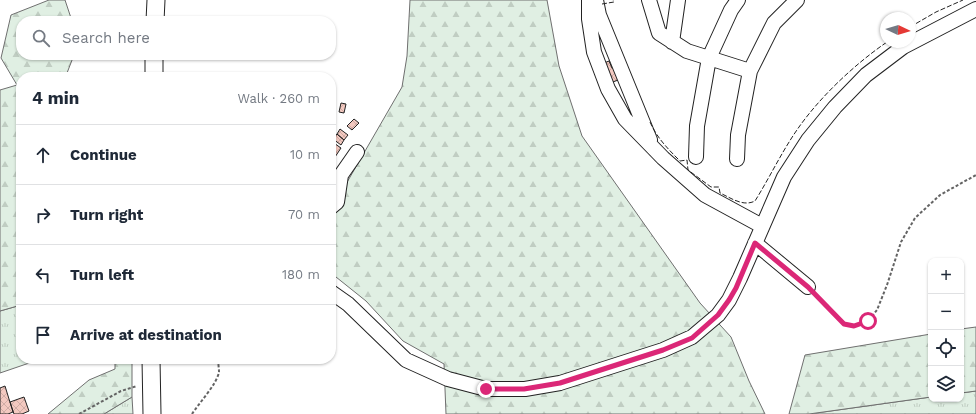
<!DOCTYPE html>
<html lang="en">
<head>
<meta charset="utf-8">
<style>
  :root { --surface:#fff; --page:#f6f6f7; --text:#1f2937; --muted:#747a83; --line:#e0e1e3 }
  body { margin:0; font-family:"Work Sans",sans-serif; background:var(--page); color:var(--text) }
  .controls { position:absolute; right:12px; bottom:12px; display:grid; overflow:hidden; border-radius:8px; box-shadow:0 1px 3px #0004 }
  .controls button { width:36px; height:36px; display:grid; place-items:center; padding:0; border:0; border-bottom:1px solid var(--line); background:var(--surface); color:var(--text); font:20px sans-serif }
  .compass { position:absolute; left:880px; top:12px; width:36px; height:36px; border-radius:50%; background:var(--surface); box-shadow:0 1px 3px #0004; rotate:94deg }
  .stop { position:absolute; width:12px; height:12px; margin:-9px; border:3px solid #db2777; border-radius:50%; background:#fff }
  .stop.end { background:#db2777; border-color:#fff; box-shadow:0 1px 4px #0008 }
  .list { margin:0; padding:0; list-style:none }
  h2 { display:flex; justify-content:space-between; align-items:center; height:52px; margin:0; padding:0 16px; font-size:17px }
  h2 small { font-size:13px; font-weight:400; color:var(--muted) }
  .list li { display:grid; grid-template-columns:26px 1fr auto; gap:12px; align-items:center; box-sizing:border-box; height:60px; padding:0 16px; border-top:1px solid var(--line) }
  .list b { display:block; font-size:15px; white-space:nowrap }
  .list em { font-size:13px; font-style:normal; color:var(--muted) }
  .icon { flex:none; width:22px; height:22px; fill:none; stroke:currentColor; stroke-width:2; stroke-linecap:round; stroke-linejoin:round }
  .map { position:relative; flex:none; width:976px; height:414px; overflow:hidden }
  .search { position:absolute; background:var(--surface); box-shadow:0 1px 3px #0004; left:16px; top:16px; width:320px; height:44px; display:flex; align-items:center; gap:10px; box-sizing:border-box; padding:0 14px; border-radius:16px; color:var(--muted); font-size:15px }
  .panel { position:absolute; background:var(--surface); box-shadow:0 1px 3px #0004; left:16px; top:72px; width:320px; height:292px; border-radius:16px }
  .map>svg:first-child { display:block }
</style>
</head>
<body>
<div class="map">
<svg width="976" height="414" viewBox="0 0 976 414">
  <defs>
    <pattern id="grass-tufts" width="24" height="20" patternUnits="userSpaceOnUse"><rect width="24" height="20" fill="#e0efe3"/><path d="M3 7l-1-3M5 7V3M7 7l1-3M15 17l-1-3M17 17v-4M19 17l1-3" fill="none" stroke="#c0cdc2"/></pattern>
    <pattern id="forest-firs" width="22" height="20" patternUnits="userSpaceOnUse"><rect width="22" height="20" fill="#e0efe3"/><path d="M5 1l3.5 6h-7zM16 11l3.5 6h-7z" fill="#c0cdc2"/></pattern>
    <pattern id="building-cross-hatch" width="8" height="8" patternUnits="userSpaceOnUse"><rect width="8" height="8" fill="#f3c9c0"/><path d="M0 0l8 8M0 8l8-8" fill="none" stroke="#d0aca5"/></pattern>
  </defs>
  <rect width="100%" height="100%" fill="#fff"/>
  <path fill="url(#grass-tufts)" stroke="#6f6f6f" d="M21,305V359H41L0,373V311Z
    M976,391V414H809L931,397V399H961V393Z
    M132,397L133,414H104Z"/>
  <path fill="url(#forest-firs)" stroke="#6f6f6f" d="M49,0H65L72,21H21V55H74L67,73L109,77H21V305L0,311V90L17,85L1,58L11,15Z
    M410,0H547L559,66L582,136L700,303L731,337L749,381L765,414H446L444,364L403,341L366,301L331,273V210L402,87L407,56Z
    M976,327V391L961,393V329Z
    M931,334V397L809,414H789L805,355Z
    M115,359H132V397L104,414H48L89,380L115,369Z"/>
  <path fill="url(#building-cross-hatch)" stroke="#222" d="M609,61L612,68L615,67L621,79L610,83L604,63Z
    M341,103L346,104L344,113L339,112Z
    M354,119L359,123L352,130L347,126Z
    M340,129L348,135L344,140L337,134Z
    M337,134L344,140L341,145L333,139Z
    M331,141L341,148L331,163Z
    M5,386L13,412L8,414H0V388Z
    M24,397L29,411L22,414H14L10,402Z"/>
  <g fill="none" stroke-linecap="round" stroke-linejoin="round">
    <defs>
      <path id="minor" d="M589,0V19L594,52L608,89L625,119L663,158L705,195L762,226
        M596,0L599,15L650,140
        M649,0L659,33L687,51L750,71
        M672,42L678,0
        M696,157L697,126L709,58L731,10L738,0
        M737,159L738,135L750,71L774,23L797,0
        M331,207L337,202L341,175L357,152
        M755,243L808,287
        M331,292L348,304L406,360L448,379L486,389H525L560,383L663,350L692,337L718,315L729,300L740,278L784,177L808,140L835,107L866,75L903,47L976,9"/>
      <path id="major" d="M155,21L156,0
        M154,77V55
        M151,359L152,414"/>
    </defs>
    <use href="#minor" stroke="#222" stroke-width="16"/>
    <use href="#major" stroke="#222" stroke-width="19"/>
    <path stroke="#646464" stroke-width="2" stroke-dasharray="3 2" stroke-linecap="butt" d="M817,296L844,324L854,326L868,321L877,310L887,285L901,242L915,218L940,195L976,175
      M79,414L121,391L137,386
      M192,414C199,403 217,384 219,372C219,368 218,363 218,359"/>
    <use href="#minor" stroke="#fff" stroke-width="14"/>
    <use href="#major" stroke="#fff" stroke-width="17"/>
    <path stroke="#222" stroke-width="1" stroke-dasharray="5 2" stroke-linecap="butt" d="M602,4L614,2L613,0
      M910,27L936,12L963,0
      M650,122C657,138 668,149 680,161L687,160L688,170L711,187H719L720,193C731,198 743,207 755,201C770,177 782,151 799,127C821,96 855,64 887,42"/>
  </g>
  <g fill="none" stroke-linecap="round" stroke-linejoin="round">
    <path stroke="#db2777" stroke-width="5" d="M486,389H524L560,383L663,350L692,338L718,315L729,300L736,288L755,243L808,287L844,324L854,326L868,321"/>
  </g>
</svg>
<div class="controls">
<button>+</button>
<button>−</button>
<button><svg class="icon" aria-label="locate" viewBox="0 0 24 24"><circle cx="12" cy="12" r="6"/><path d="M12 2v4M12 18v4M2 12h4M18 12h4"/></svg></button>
<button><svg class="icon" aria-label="layers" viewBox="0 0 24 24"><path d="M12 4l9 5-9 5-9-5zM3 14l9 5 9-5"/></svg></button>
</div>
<svg class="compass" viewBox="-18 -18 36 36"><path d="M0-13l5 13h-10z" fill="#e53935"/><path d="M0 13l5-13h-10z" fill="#747a83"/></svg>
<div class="stop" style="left:868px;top:321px"></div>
<div class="stop end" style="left:486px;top:389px"></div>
<div class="search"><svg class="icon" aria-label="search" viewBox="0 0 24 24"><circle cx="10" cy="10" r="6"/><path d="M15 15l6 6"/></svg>Search here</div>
<section class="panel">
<h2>4 min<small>Walk · 260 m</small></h2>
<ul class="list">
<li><svg class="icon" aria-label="ahead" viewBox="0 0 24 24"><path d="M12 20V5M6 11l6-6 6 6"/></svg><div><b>Continue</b></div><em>10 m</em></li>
<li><svg class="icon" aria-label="right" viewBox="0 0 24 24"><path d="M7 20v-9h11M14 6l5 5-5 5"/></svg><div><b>Turn right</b></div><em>70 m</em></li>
<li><svg class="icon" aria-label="left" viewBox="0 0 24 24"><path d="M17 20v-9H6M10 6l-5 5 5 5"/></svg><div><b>Turn left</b></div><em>180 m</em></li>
<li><svg class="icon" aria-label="arrive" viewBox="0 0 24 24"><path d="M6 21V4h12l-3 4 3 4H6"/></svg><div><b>Arrive at destination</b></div></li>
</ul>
</section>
</div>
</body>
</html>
